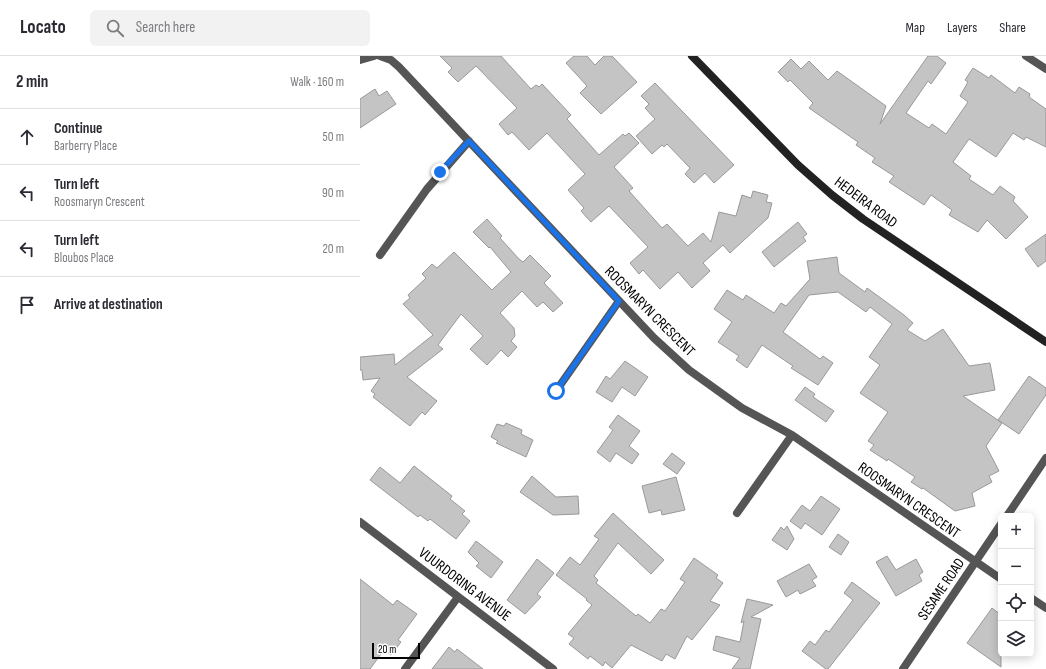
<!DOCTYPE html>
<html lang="en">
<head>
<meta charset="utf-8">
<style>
  :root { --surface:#fff; --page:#f2f2f3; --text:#2b2b33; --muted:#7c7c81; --line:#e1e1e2 }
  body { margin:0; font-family:"Sofia Sans Condensed",sans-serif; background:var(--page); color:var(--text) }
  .controls { position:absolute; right:12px; bottom:12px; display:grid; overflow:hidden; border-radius:6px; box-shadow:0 2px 10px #0003 }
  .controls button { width:36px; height:36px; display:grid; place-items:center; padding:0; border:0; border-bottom:1px solid var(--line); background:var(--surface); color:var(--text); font:20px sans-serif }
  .scale { position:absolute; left:12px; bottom:10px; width:48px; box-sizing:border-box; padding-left:4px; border:2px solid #000; border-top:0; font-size:11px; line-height:14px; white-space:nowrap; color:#000; -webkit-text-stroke:3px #fff; paint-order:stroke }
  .stop { position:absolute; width:12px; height:12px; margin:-9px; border:3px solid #1a73e8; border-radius:50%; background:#fff }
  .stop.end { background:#1a73e8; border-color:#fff; box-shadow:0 1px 4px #0008 }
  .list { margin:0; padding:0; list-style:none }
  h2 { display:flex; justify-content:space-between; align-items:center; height:52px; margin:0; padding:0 16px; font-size:17px }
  h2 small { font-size:13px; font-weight:400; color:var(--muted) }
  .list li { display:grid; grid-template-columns:26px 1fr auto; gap:12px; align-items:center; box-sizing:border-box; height:56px; padding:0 16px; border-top:1px solid var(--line) }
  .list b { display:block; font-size:15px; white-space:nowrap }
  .list p { margin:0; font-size:13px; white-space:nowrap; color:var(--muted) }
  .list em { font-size:13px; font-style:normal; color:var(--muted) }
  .icon { flex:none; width:22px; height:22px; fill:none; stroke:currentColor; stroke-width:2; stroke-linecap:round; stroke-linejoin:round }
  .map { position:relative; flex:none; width:686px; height:613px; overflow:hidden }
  header { display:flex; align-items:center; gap:24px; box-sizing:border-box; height:56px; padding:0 20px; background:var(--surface); border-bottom:1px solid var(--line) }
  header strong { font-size:19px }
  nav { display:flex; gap:22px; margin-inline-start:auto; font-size:14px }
  .search { width:280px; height:36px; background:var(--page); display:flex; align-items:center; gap:10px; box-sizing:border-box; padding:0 14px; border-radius:6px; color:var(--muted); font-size:15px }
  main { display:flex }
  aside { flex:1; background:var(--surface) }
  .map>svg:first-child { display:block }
</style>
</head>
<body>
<header>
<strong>Locato</strong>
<div class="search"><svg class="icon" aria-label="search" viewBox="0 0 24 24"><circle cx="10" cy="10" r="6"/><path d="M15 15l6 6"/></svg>Search here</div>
<nav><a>Map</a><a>Layers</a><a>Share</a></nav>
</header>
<main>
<aside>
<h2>2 min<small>Walk · 160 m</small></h2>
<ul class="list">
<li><svg class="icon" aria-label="ahead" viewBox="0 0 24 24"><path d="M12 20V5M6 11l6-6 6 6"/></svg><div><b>Continue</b><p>Barberry Place</p></div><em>50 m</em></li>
<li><svg class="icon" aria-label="left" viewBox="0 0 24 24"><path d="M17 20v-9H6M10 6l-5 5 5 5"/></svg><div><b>Turn left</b><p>Roosmaryn Crescent</p></div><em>90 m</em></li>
<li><svg class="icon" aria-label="left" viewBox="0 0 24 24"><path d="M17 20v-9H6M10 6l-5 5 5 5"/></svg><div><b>Turn left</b><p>Bloubos Place</p></div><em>20 m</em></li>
<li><svg class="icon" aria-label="arrive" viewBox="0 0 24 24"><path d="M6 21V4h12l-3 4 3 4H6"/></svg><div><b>Arrive at destination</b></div></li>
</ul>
</aside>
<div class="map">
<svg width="686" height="613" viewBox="0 0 686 613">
  <rect width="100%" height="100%" fill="#fff"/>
  <path fill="#c4c4c4" stroke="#999" d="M80,0H141L171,33L176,29L179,31L182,28L211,59L207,63L239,99L263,78L265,80L269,77L279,87L254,111L273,132L269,135L302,172L307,168L328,190L343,177L351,186L359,156L376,160L382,139L391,142L393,135L408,139L406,146L412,147L408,162L370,197L363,189L343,207L350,215L332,232L318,216L300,233L283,214L279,218L270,207L288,191L249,150L231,166L221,155L224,152L208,134L225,118L201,92L187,77L169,94L152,76L148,79L139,68L157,52L116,10L98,26L88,16L92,12Z
    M214,0H227L235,9L244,0H252L277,26L241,58L220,37L227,30L206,7Z
    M568,0H577L586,7L571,28L568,25L546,57L569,72L572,68L586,78L608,46L600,40L608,26L605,24L613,12L629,22L631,19L655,37L659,31L670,38L669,41L686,53V91L666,81L664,84L653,77L636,101L609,83L593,106L611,120L609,123L633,139L640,130L655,141L653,145L668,161L646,183L627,164L618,176L589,159L592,154L571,139L564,149L529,126L534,120L512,106L515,102L496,89L498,86L449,52L453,47L430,24L428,26L418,16L431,3L441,13L449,5L468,24L477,15L526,50L520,68Z
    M295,27L374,109L354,127L345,117L334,127L325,118L330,112L307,88L304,91L302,89L292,98L276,80L295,63L285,52L289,48L281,40Z
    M15,33L19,40L27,35L36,48L0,72V43Z
    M127,163L142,180L140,182L159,203L163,206L170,199L191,220L184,227L203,247L193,256L183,246L177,251L162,235L140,257L154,272L155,280L151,285L157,291L148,301L141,294L127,309L110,293L123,280L101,258L78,289L83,293L47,321L77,345L65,359L62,356L50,370L13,341L15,338L11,335L20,322L3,324L2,314H0V301L34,298L35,309L73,279L43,248L50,242L48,239L66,222L62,218L72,208L77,212L94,196L132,234L151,216L130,191L129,192L113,176Z
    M438,166L447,178L443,181L446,185L414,211L402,196Z
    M686,178V205L678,211L665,193Z
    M477,201L479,217L505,236L507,232L544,259L553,267L547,274L565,285L583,273L609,310L630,307L635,334L603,340L642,367L626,390L639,415L629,420L632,426L612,437L615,450L595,455L563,432L562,433L551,426L555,421L528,403L527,405L510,394L514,389L508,385L528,356L500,337L520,309L509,301L532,268L510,251L506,256L478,236L449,239L423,276L460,303L463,300L473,307L458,329L431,312L433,310L402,289L387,312L376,304L379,300L358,286L372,266L354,253L367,234L383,244L386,239L414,257L421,247L426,250L450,223L447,205Z
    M265,305L288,321L275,340L262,331L252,346L236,336L246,320L250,323Z
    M669,320L686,332V339L659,378L638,364Z
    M445,331L455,338L453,341L474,355L466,366L435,344Z
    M258,359L280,375L269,390L279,398L272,408L256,397L250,406L237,396L253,374L249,371Z
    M146,367L162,374L161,378L173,384L166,401L136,387L138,385L131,381L137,368L144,370Z
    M312,397L325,407L317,418L303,408Z
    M54,410L92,440L90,443L105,455L102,458L110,465L96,483L70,463L68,465L60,459L58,461L10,424L20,411L40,427Z
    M172,420L196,441L218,440L219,458L193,459L160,436Z
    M316,421L325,454L302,459L301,454L289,457L282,430Z
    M461,440L480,453L462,479L445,467L441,473L430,465L442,449L450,455Z
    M253,457L304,504L291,518L258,487L234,520L238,524L236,527L276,560L278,558L290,567L301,553L305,555L325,526L320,523L334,502L358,519L356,522L363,527L350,545L360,549L332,584L327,580L315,603L306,598L302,605L271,589L252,612L245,606L243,610L230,600L228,603L209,588L214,582L208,578L232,549L226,544L227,543L196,519L210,501L220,509L239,483L234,480Z
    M427,470L434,483L427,494L412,484L421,471L424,474Z
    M478,478L489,486L481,499L469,491Z
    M116,485L143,506L131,522L116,510L119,507L108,496Z
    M527,500L536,514L556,503L563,516L559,519L562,525L536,540L516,506Z
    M177,503L194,517L177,538L181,541L165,558L147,544Z
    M449,508L457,521L452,524L456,530L440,538L438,534L426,541L417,525Z
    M0,523L33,549L37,544L57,558L38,584L41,586L31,599L24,594L10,613H0Z
    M492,526L520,547L468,613H466L442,595L450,585L455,589L466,574L469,576L493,544L484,537Z
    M387,543L413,549L391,561L401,563L390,613H372L380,602L353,594L356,580L380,586L384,565L381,567Z
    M632,552L641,559V611L607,587Z
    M89,591L95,596L97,593L123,613H72Z"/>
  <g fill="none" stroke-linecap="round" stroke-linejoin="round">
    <path stroke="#555" stroke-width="8" d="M20,0L31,4L39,11L294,282L329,314L382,352L432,379L641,523
      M666,0L686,13
      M0,4L14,0
      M20,199L67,133L109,85
      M196,335L259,245
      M377,457L432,379
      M647,460L686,402
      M0,466L193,613
      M671,542L686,552
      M45,613L98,541
      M543,613L641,468"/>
    <path stroke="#222" stroke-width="8" d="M332,0L438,109L472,139L503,163L686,286"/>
  </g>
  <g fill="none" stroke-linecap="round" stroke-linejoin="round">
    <path stroke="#1a73e8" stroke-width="5" d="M80,116L109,85L259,245L196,335"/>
  </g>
  <g text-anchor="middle" stroke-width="3.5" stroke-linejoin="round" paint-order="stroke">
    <g font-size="15" fill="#000" stroke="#fff">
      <text transform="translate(506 146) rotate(37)" y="5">HEDEIRA ROAD</text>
      <text transform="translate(290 255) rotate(45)" y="5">ROOSMARYN CRESCENT</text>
      <text transform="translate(549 444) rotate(35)" y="5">ROOSMARYN CRESCENT</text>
      <text transform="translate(105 528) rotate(37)" y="5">VUURDORING AVENUE</text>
      <text transform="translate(581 533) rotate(-56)" y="5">SESAME ROAD</text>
    </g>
  </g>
</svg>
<div class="controls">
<button>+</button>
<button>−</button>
<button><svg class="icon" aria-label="locate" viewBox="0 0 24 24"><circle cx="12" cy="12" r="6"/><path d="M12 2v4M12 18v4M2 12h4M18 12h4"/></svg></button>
<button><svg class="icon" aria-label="layers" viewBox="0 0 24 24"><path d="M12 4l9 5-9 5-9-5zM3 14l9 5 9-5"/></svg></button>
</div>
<div class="scale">20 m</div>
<div class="stop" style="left:196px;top:335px"></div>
<div class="stop end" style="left:80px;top:116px"></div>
</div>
</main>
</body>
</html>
